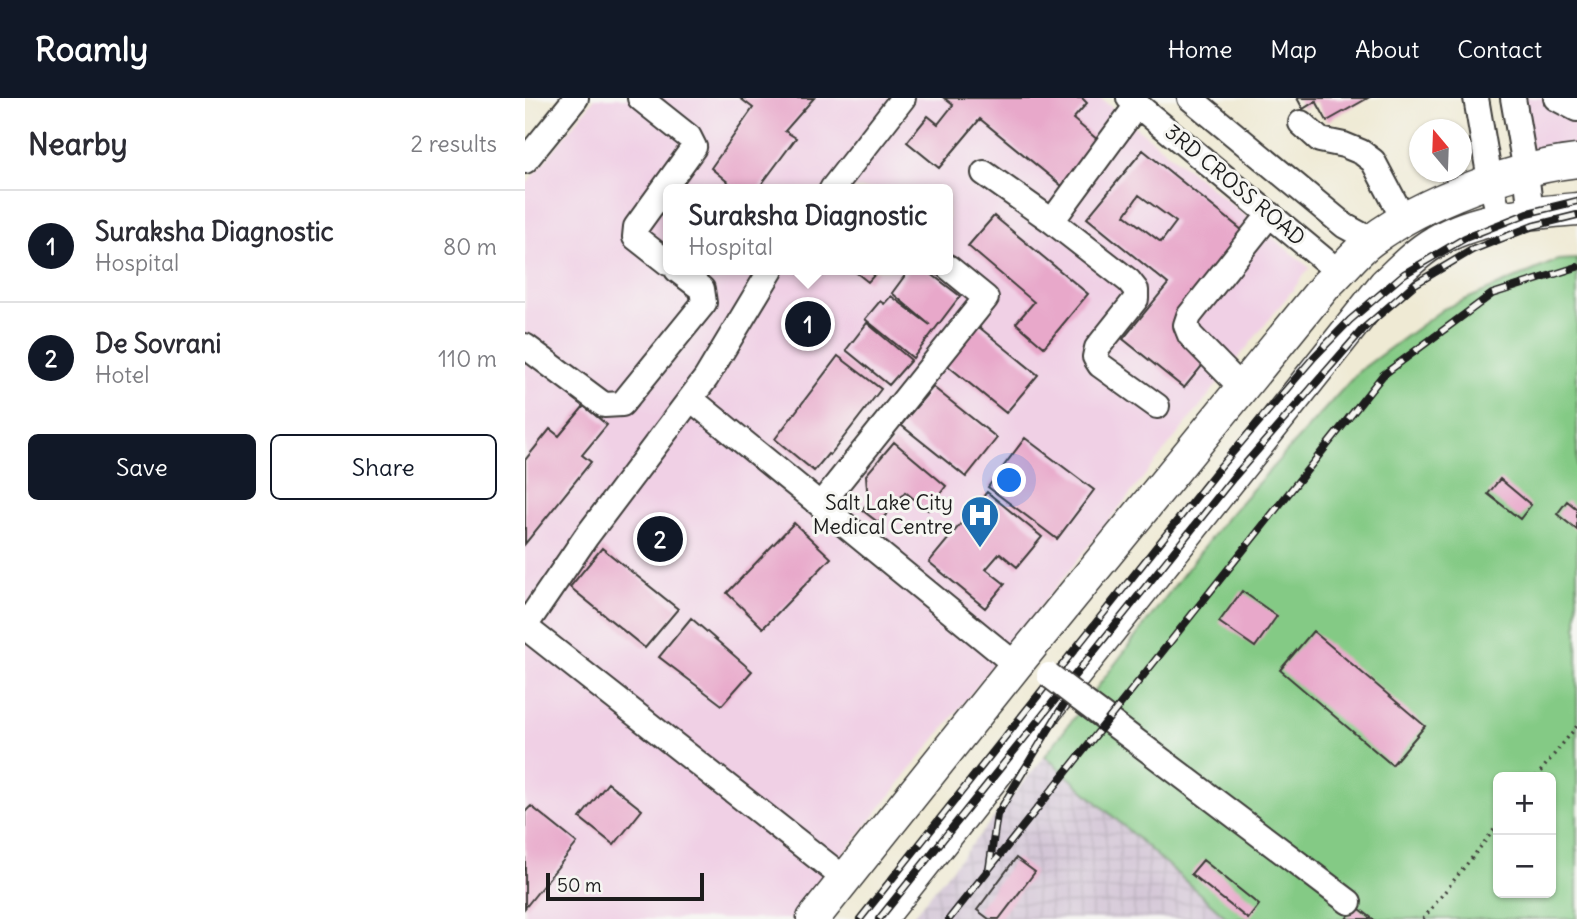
<!DOCTYPE html>
<html lang="en">
<head>
<meta charset="utf-8">
<style>
  :root { --surface:#fff; --page:#f2f2f3; --text:#2b2b33; --muted:#7c7c81; --line:#e1e1e2; --accent:#111827 }
  body { margin:0; font-family:Delius,sans-serif; background:var(--page); color:var(--text) }
  .controls { position:absolute; right:21px; bottom:21px; display:grid; overflow:hidden; border-radius:10px; box-shadow:0 2px 5px #0004 }
  .controls button { width:63px; height:63px; display:grid; place-items:center; padding:0; border:0; border-bottom:2px solid var(--line); background:var(--surface); color:var(--text); font:35px sans-serif }
  .compass { position:absolute; left:884px; top:21px; width:63px; height:63px; border-radius:50%; background:var(--surface); box-shadow:0 2px 5px #0004; rotate:341deg }
  .scale { position:absolute; left:21px; bottom:18px; width:158px; box-sizing:border-box; padding-left:7px; border:4px solid #1c1c1c; border-top:0; font-size:19px; line-height:24px; white-space:nowrap; color:#1c1c1c; -webkit-text-stroke:5px #f6f6f2; paint-order:stroke }
  .you { position:absolute; left:485px; top:383px; width:24px; height:24px; margin:-18px; border:5px solid #fff; border-radius:50%; background:#1a73e8; box-shadow:0 0 0 10px #1a73e833 }
  .badge { display:grid; place-items:center; width:46px; height:46px; border-radius:50%; background:var(--accent); color:#fff; font-size:23px; font-weight:700 }
  .pin { position:absolute; translate:-50% -50%; border:4px solid #fff; box-shadow:0 2px 7px #0006 }
  .popup { position:absolute; left:138px; top:86px; width:290px; height:91px; box-sizing:border-box; display:grid; place-content:center; border-radius:10px; background:var(--surface); filter:drop-shadow(0 2px 5px #0005); font-size:23px; white-space:nowrap; color:var(--muted) }
  .popup b { font-size:26px; color:var(--text) }
  .popup::after { content:''; position:absolute; left:50%; top:100%; margin-left:-14px; border:14px solid transparent; border-top-color:var(--surface) }
  .list { margin:0; padding:0; list-style:none }
  h2 { display:flex; justify-content:space-between; align-items:center; height:91px; margin:0; padding:0 28px; font-size:30px }
  h2 small { font-size:23px; font-weight:400; color:var(--muted) }
  .list li { display:grid; grid-template-columns:46px 1fr auto; gap:21px; align-items:center; box-sizing:border-box; height:112px; padding:0 28px; border-top:2px solid var(--line) }
  .list b { display:block; font-size:26px; white-space:nowrap }
  .list p { margin:0; font-size:23px; white-space:nowrap; color:var(--muted) }
  .list em { font-size:23px; font-style:normal; color:var(--muted) }
  .actions { display:flex; gap:14px; padding:21px 28px }
  .actions a { flex:1; padding:16px 0; border:2px solid var(--accent); border-radius:10px; text-align:center; font-size:24px; color:var(--accent) }
  .actions .main { background:var(--accent); color:#fff }
  .map { position:relative; flex:none; width:1052px; height:821px; overflow:hidden }
  header { display:flex; align-items:center; gap:42px; box-sizing:border-box; height:98px; padding:0 35px; background:var(--accent); color:#fff }
  header strong { font-size:33px }
  nav { display:flex; gap:38px; margin-inline-start:auto; font-size:24px }
  main { display:flex }
  aside { flex:1; background:var(--surface) }
  .map>svg:first-child { display:block }
</style>
</head>
<body>
<header>
<strong>Roamly</strong>
<nav><a>Home</a><a>Map</a><a>About</a><a>Contact</a></nav>
</header>
<main>
<aside>
<h2>Nearby<small>2 results</small></h2>
<ul class="list">
<li><span class="badge">1</span><div><b>Suraksha Diagnostic</b><p>Hospital</p></div><em>80 m</em></li>
<li><span class="badge">2</span><div><b>De Sovrani</b><p>Hotel</p></div><em>110 m</em></li>
</ul>
<div class="actions"><a class="main">Save</a><a>Share</a></div>
</aside>
<div class="map">
<svg width="1052" height="821" viewBox="0 0 1052 821">
  <defs>
    <pattern id="industrial-grid" width="8" height="8" patternUnits="userSpaceOnUse" patternTransform="scale(1.75)"><rect width="8" height="8" fill="#cebed2"/><path d="M0 4h8M4 0v8" fill="none" stroke="#b0a3b4"/></pattern>
  </defs>
  <rect width="100%" height="100%" fill="#f6f6f2"/>
  <filter id="ink" filterUnits="userSpaceOnUse"><feTurbulence type="fractalNoise" baseFrequency=".0143" numOctaves="2"/><feDisplacementMap in="SourceGraphic" scale="14" xChannelSelector="R" yChannelSelector="G"/><feConvolveMatrix kernelMatrix="1 2 1 2 8 2 1 2 1" color-interpolation-filters="sRGB"/></filter>
  <filter id="wash" filterUnits="userSpaceOnUse"><feTurbulence type="fractalNoise" baseFrequency=".00686" numOctaves="4" result="noise"/><feDisplacementMap in="SourceGraphic" scale="28" xChannelSelector="R" yChannelSelector="G"/><feGaussianBlur stdDeviation="1.57" result="paint"/><feColorMatrix in="noise" values="0 0 0 0 0 0 0 0 0 0 0 0 0 0 0 0 0 1.4 0 .05"/><feComposite in="paint" operator="in"/></filter>
  <g filter="url(#wash)">
    <rect width="100%" height="100%" fill="#efead4"/>
    <path fill="#f0d0e5" fill-rule="evenodd" d="M70,0H575L785,170L267,821H0V88ZM143,91H423V172H143Z
      M998,0H1052V49L1007,54Z"/>
    <path fill="url(#industrial-grid)" d="M520,658L703,821H385Z"/>
    <path fill="#84ca85" stroke="#507350" stroke-width="2" fill-rule="evenodd" d="M1052,161V821H703L520,658L698,424L834,273L918,211L1033,162ZM973,679H1026V795H973Z"/>
    <g id="blocks">
      <path fill="#e8a8ca" fill-rule="evenodd" d="M215,0H289L260,33L271,40L233,91H211L186,70L228,10Z
        M419,0H557L562,5L548,21L574,43L537,88L455,21L414,70L382,44L403,18L413,26L428,7Z
        M772,0H843L802,23L791,3L778,11Z
        M618,52L723,137L649,228L685,258L659,290L598,241L643,186L562,120ZM614,97L651,124L636,144L600,117Z
        M469,118L563,196L519,249L491,225L509,204L443,148Z
        M328,172H354L343,184Z
        M384,172H401L435,198L388,260L340,221L355,203L359,206L366,198L405,227L367,195Z
        M342,225L386,262L364,287L321,252Z
        M449,225L513,277L481,315L417,263Z
        M313,258L356,291L305,357L303,356L289,373L250,341Z
        M408,289L472,340L441,379L376,327Z
        M59,308L82,327L57,357L66,364L0,446V362L25,331L34,338Z
        M500,340L569,392L532,441L463,389Z
        M369,344L421,388L403,412L380,394L354,425L337,412L343,404L341,377Z
        M975,381L1006,407L995,421L963,396Z
        M462,394L517,439L492,469L475,455L461,471L480,486L460,510L404,464Z
        M1042,403L1052,411V432L1032,416Z
        M269,425L306,460L238,530L202,495Z
        M77,450L153,511L120,550L45,489Z
        M717,493L752,518L730,549L694,524Z
        M166,520L227,573L197,607L134,559Z
        M788,533L900,628L867,667L755,572Z
        M83,685L117,712L89,747L55,720Z
        M6,708L52,745L0,810V714Z
        M491,760L510,774L474,821H464L452,812Z
        M678,762L734,807L723,821L666,776Z
        M831,808L848,821H821Z"/>
    </g>
  </g>
  <g filter="url(#ink)">
    <use href="#blocks" fill-opacity="0" stroke="#3c3b38" stroke-width="2"/>
    <g fill="none" stroke-linecap="round" stroke-linejoin="round">
      <defs>
        <path id="minor" d="M115,0L164,39L169,49L111,129L110,139L143,165
          M604,0L815,175
          M665,0L820,128L846,142
          M951,0L965,82L975,121
          M988,0L1001,74L1006,116
          M1031,0L1052,11
          M776,25L795,42L819,47L836,54L848,63L879,122
          M0,63L51,0
          M459,75L527,123L604,183L611,192V201L572,250L570,259L575,267L632,308
          M307,91L378,0
          M527,123L612,7
          M0,248L79,307L97,306L179,205L177,191L152,172
          M717,290L665,237L661,227L664,218L745,116
          M166,301L491,567
          M296,406L461,200L423,169
          M0,528L61,439L181,280L246,172
          M0,529L320,781
          M554,600L824,804"/>
        <path id="major" d="M288,821L491,567L801,187C817,173 830,154 847,142C899,103 988,70 1052,63
          M355,821L860,186C876,171 891,155 910,144C951,119 1005,115 1052,111"/>
      </defs>
      <use href="#minor" stroke="#3c3b38" stroke-width="28"/>
      <use href="#major" stroke="#3c3b38" stroke-width="35"/>
      <path stroke="#3c3b38" stroke-width="3.5" stroke-dasharray="2 5" stroke-linecap="butt" d="M1011,679L1052,628
        M898,821L973,727"/>
      <use href="#minor" stroke="#fff" stroke-width="24"/>
      <use href="#major" stroke="#fff" stroke-width="32"/>
      <defs>
        <path id="rail" d="M464,771L472,717L545,596
          M335,821L695,369L789,259L825,222L879,176L940,140L1003,115L1052,103
          M354,821L708,380L839,230L890,186L947,152L1008,128L1052,117
          M424,821L858,277L967,196L1052,169"/>
      </defs>
      <use href="#rail" stroke="#1c1c1c" stroke-width="8"/>
      <use href="#rail" stroke="#f6f6f2" stroke-width="5" stroke-dasharray="16" stroke-linecap="butt"/>
      <defs>
        <path id="minor-bridge" d="M524,577L554,600"/>
      </defs>
      <use href="#minor-bridge" stroke="#3c3b38" stroke-width="28" stroke-linecap="butt"/>
      <use href="#minor-bridge" stroke="#fff" stroke-width="24"/>
    </g>
  </g>
  <defs>
    <symbol id="hospital-pin" viewBox="-11 -11 22 30"><path d="M0 17L-7.5 6A9.5 9.5 0 1 1 7.5 6Z" fill="#1f6fb2" stroke="#f6f6f2"/><path d="M-5-5h3v3.5h4V-5h3V5h-3V1.5h-4V5h-3Z" fill="#fff"/></symbol>
  </defs>
  <g fill-rule="evenodd">
    <use href="#hospital-pin" x="433" y="395" width="44" height="60"/>
  </g>
  <g text-anchor="middle" stroke-width="6" stroke-linejoin="round" paint-order="stroke">
    <g font-size="21" fill="#1c1c1c" stroke="#f6f6f2">
      <text transform="translate(710 87) rotate(40)" y="7">3RD CROSS ROAD</text>
    </g>
    <g font-size="21" fill="#1c1c1c" stroke="#f6f6f2" text-anchor="end">
      <text x="428" y="412">Salt Lake City<tspan x="428" dy="24">Medical Centre</tspan></text>
    </g>
  </g>
</svg>
<div class="controls">
<button>+</button>
<button>−</button>
</div>
<svg class="compass" viewBox="-18 -18 36 36"><path d="M0-13l5 13h-10z" fill="#e53935"/><path d="M0 13l5-13h-10z" fill="#7c7c81"/></svg>
<div class="scale">50 m</div>
<div class="you"></div>
<div class="pin badge" style="left:283px;top:226px">1</div>
<div class="popup"><b>Suraksha Diagnostic</b>Hospital</div>
<div class="pin badge" style="left:135px;top:441px">2</div>
</div>
</main>
</body>
</html>
